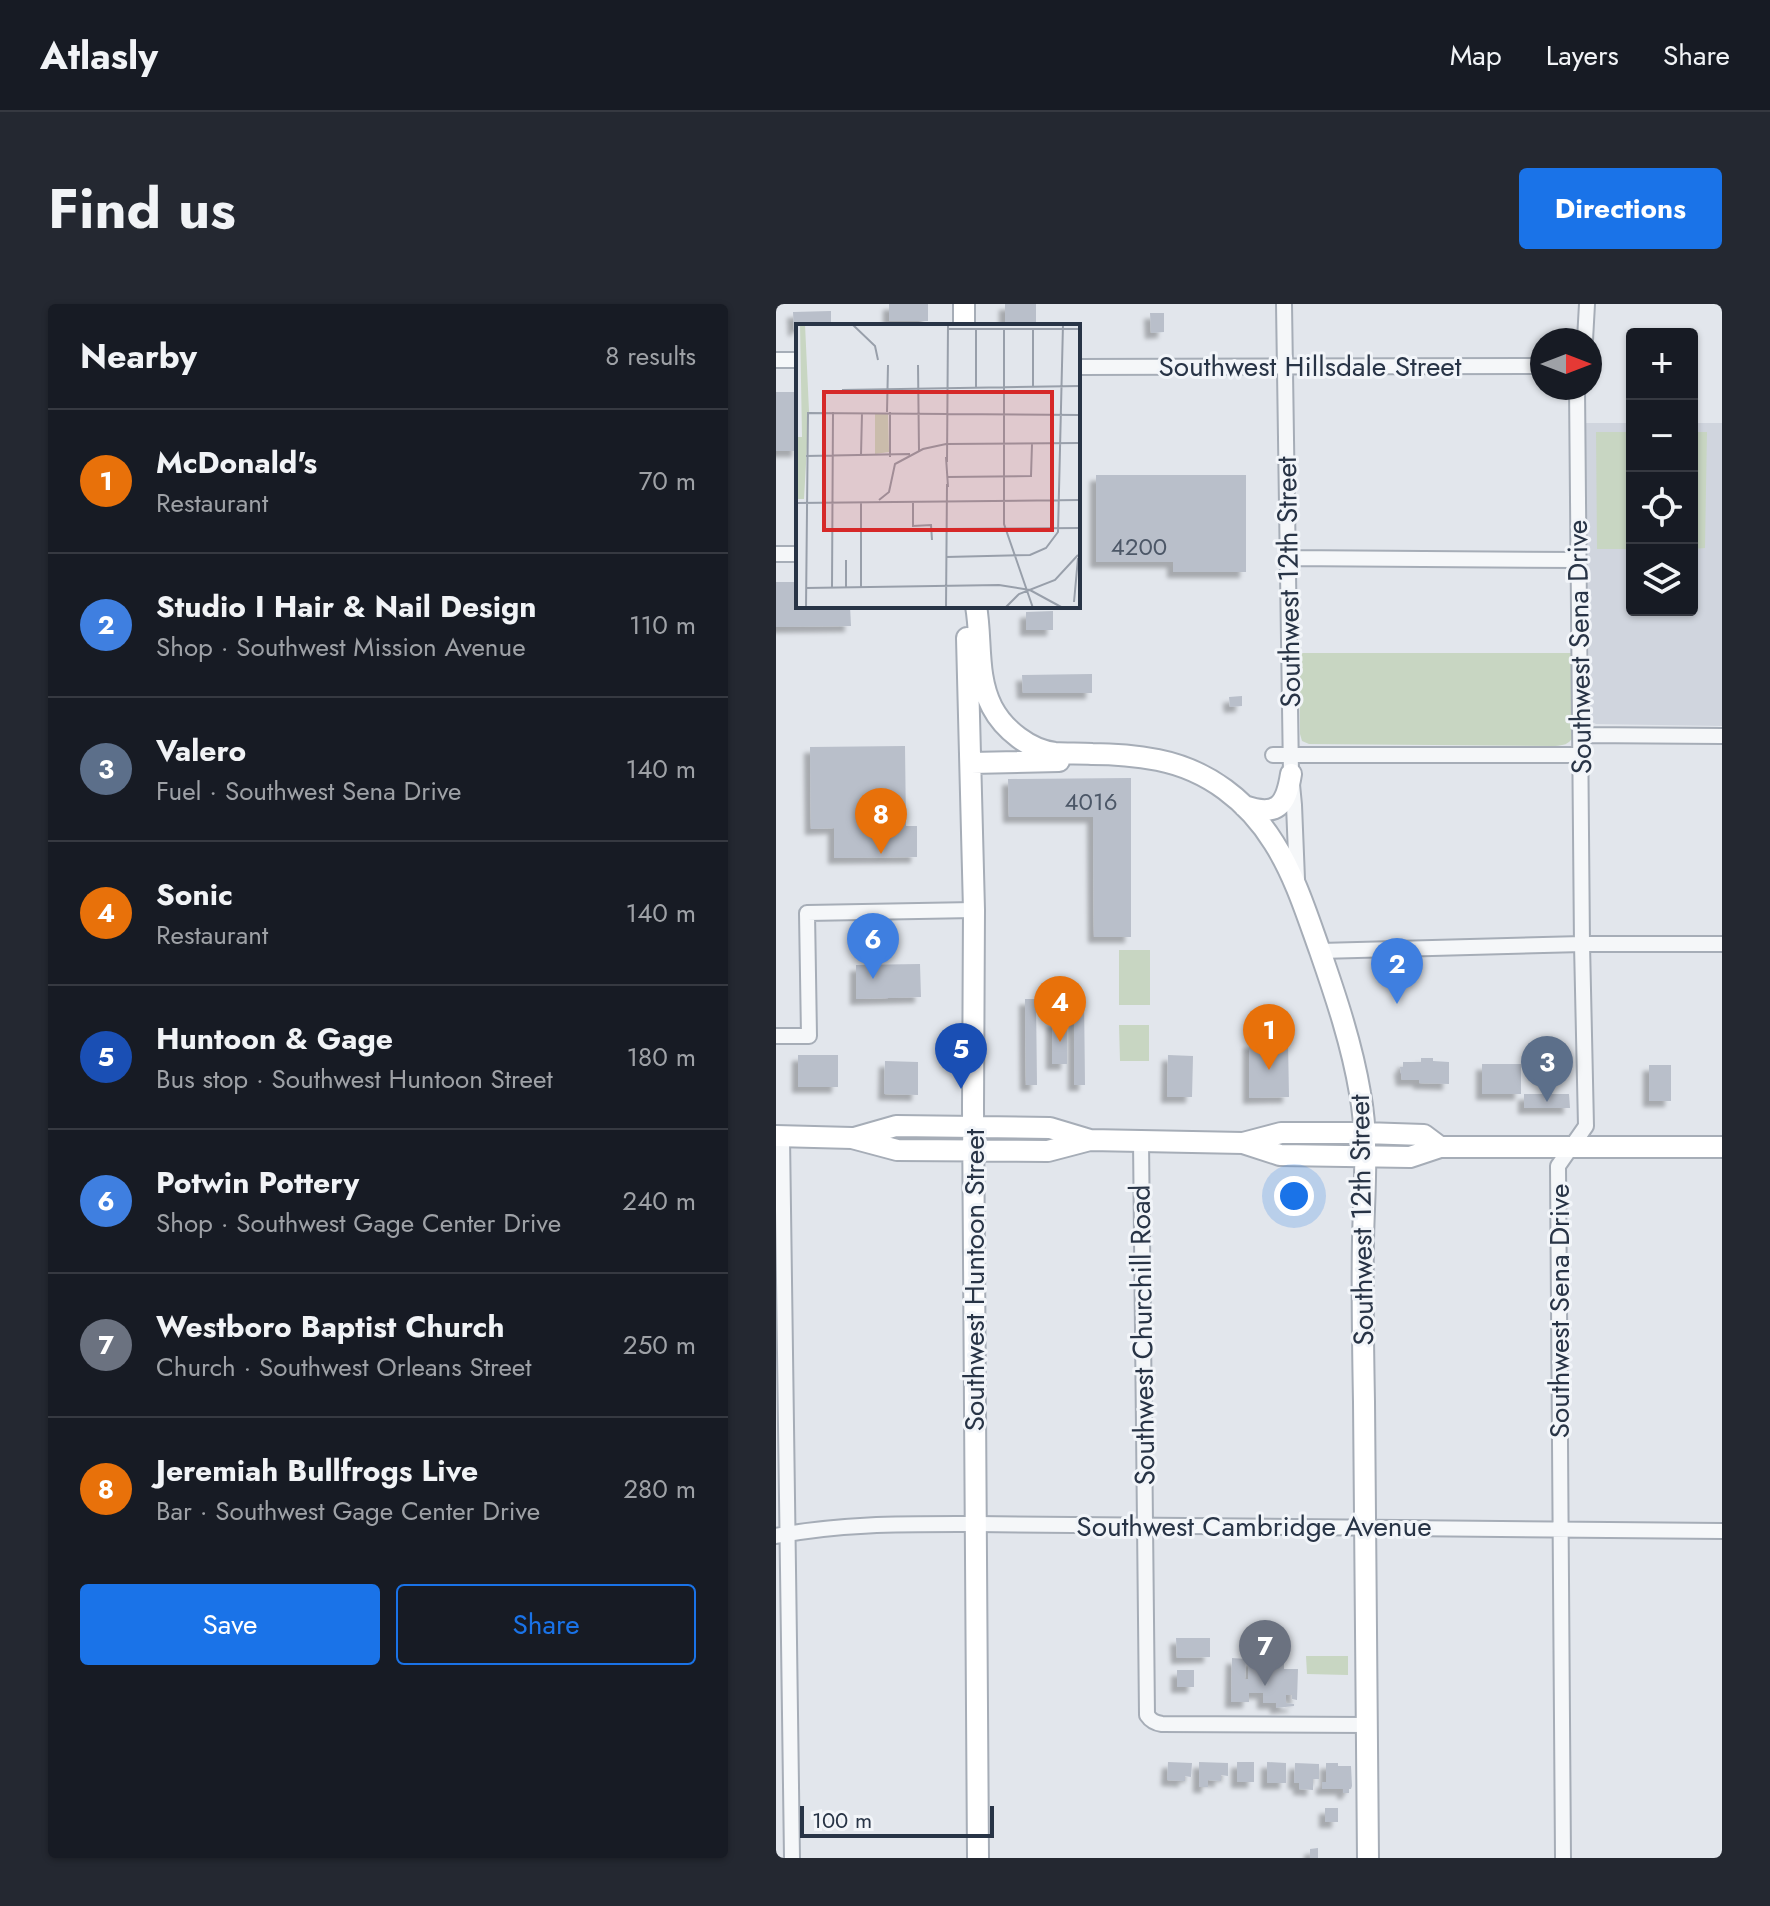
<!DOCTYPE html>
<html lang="en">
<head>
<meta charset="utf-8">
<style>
  :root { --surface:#171b24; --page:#242831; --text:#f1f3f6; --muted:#9ea1a6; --line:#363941; --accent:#1a73e8 }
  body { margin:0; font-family:Jost,sans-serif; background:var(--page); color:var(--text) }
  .controls { position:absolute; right:24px; top:24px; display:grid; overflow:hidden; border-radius:8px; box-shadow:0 2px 6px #0004 }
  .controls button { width:72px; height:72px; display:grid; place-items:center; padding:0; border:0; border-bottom:2px solid var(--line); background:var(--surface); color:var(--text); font:40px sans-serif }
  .compass { position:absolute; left:754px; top:24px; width:72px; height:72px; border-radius:50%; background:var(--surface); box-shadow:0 2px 6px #0004; rotate:90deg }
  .scale { position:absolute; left:24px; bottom:20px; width:194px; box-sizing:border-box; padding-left:8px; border:4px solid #283446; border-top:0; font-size:22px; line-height:28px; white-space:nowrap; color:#283446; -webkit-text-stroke:6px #f2f5f9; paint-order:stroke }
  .you { position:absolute; left:518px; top:892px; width:28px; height:28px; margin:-20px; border:6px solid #fff; border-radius:50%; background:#1a73e8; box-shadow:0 0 0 12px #1a73e833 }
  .badge { display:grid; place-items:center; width:52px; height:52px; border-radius:50%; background:var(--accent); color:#fff; font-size:26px; font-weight:700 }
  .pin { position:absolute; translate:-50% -66px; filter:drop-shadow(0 2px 4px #0008) }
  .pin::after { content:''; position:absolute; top:42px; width:28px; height:24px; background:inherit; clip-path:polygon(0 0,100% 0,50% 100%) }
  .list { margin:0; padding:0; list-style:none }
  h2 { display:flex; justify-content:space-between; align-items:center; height:104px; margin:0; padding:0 32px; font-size:34px }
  h2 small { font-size:26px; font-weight:400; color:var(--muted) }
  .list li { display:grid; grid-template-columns:52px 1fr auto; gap:24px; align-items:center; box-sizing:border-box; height:144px; padding:0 32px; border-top:2px solid var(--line) }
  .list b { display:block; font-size:30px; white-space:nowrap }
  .list p { margin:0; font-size:26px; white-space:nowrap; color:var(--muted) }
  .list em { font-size:26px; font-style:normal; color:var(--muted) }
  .actions { display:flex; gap:16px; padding:24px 32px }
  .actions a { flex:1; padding:18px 0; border:2px solid var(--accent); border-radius:8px; text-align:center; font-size:28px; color:var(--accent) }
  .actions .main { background:var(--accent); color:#fff }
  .icon { flex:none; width:44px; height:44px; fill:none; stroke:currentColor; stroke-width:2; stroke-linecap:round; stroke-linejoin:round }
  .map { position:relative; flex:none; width:946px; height:1554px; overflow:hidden; border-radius:8px }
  header { display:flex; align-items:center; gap:48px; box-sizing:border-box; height:112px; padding:0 40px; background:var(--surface); border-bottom:2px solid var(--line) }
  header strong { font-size:38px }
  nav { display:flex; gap:44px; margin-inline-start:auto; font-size:28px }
  .intro { display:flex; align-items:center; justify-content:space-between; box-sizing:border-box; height:192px; padding:0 48px }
  h1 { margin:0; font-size:56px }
  .button { padding:20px 36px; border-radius:8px; background:var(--accent); color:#fff; font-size:28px; font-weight:700 }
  main { display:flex; gap:48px; padding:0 48px }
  aside { flex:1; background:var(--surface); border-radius:8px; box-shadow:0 2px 6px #0004 }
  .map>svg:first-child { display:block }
</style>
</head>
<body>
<header>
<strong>Atlasly</strong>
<nav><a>Map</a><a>Layers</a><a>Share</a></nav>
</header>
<div class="intro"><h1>Find us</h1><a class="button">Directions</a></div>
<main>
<aside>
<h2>Nearby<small>8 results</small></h2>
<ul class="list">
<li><span class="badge" style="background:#e8710a">1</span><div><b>McDonald's</b><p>Restaurant</p></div><em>70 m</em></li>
<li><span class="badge" style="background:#3f7fe0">2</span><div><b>Studio I Hair &amp; Nail Design</b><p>Shop · Southwest Mission Avenue</p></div><em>110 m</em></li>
<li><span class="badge" style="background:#5c6f8a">3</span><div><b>Valero</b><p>Fuel · Southwest Sena Drive</p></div><em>140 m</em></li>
<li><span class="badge" style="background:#e8710a">4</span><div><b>Sonic</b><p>Restaurant</p></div><em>140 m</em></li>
<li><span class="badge" style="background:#1a4fb4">5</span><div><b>Huntoon &amp; Gage</b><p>Bus stop · Southwest Huntoon Street</p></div><em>180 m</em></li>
<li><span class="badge" style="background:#3f7fe0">6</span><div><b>Potwin Pottery</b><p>Shop · Southwest Gage Center Drive</p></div><em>240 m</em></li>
<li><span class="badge" style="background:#6b7280">7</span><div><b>Westboro Baptist Church</b><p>Church · Southwest Orleans Street</p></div><em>250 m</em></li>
<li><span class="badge" style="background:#e8710a">8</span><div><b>Jeremiah Bullfrogs Live</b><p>Bar · Southwest Gage Center Drive</p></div><em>280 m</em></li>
</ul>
<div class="actions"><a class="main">Save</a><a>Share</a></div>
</aside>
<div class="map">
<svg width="946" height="1554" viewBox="0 0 946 1554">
  <defs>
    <filter id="shadow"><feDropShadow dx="-6" dy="6" stdDeviation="2" flood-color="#0004"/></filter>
  </defs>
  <rect width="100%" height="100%" fill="#e2e6ec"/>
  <path fill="#d0d5de" d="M809,119H856V306H916V119H946V422L820,420L816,418L814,412Z"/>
  <path fill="#c8d6c2" d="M820,128H856V245H821Z
    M916,128H931L929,244L916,245Z
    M523,349H797V433C792,441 788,441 779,442L533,440L526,437L524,430Z
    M343,646H374V701H343Z
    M343,721H373V757H344Z
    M530,1352H572V1371L531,1370Z"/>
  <path fill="#9ab5cf" d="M465,1332H494V1343L465,1342Z"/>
  <path fill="#b9bfca" filter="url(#shadow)" d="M113,0H152V17H113Z
    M229,0H260V22H229Z
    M55,7V22H22V26H18L17,8Z
    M374,9H388V28L375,29Z
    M0,88H22V147H0Z
    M320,171H470V268H397V258H320Z
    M0,278H22V302H74L75,322L0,323Z
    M277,307V326H250V308Z
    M316,370V389H247L246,371Z
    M466,392V402L454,403L453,393Z
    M129,442L130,522H141V553L58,554V524L35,525L34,443Z
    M355,474V633H318L317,513H233L232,475Z
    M144,660L145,693L80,695V661Z
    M298,691H308L309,781H298Z
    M249,695H260L261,781H250Z
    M276,716H291V760H276Z
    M473,738H512L513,793L473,794Z
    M22,751H62V783H22Z
    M392,751L417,752L416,793H391Z
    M645,754H657V757L673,758V780L643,779V776H626L624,763H627V758H645Z
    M109,757L142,758V791L108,790Z
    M706,760H745V790H706Z
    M873,761H895V797H873Z
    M748,790H793L794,804H748Z
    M400,1334H434V1353L401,1354Z
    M456,1354L470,1355L469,1375H472V1355H508V1365H522L521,1396L516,1395V1391H510V1399L518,1400V1402L500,1404V1399H487V1389H473V1398H455Z
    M401,1366H418V1383H401Z
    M392,1458L416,1459L415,1473L409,1472V1477L391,1476Z
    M423,1458L452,1459V1472L445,1471V1477L432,1476V1483H423Z
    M461,1458H478V1478H461Z
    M491,1458L510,1459V1479H491Z
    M519,1459L543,1460V1475H537V1486L523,1485V1479H518Z
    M550,1459H562V1462H575L576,1482L575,1485H573V1489H567V1485H546V1478H550Z
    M549,1504H562V1518H549Z
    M542,1544V1554H534V1545Z"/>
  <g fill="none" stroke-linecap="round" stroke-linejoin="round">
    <defs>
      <path id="minor" d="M508,0L515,470L518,501L521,575
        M809,36L811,0
        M0,56H22
        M302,63L766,62
        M0,250H22
        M511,254L802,256
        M804,431L946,432
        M497,451H804
        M544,647L806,640H946
        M0,732H33L31,609L198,606
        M6,833L16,1554
        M365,837L371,1411C375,1417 379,1419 386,1420L590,1421
        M0,1232C65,1219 133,1220 200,1220L946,1227
        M787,1554L782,862L810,822L806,640L801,84"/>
      <path id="secondary" d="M188,0V22
        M200,302C206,335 200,372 216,403C228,426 254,446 279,449C291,450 304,449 316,450C338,450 361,452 382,456C432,466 472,497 498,539C519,572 531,611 544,647C560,693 576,741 584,789C593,836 588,888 587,936C586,990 587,1044 588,1098C589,1250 590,1402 592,1554
        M191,334L198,606L197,804L202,1554
        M195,459L283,457
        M468,502C501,513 510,502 515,470
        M0,832L76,834L121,846L272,847L314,836L467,839L505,829H588L648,831L664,843
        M78,834L120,822L274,824L314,836
        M467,839L504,851L634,853L664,843H946"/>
    </defs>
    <use href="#minor" stroke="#a6adb7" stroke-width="18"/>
    <use href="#secondary" stroke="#a6adb7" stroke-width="24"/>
    <use href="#minor" stroke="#f5f7f9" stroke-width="14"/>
    <use href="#secondary" stroke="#fff" stroke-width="20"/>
  </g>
  <g text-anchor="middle" stroke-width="6" stroke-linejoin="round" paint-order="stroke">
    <g font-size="24" fill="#4c5767">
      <text x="363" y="251">4200</text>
      <text x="315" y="506">4016</text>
    </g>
    <g font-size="28" fill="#283446" stroke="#f2f5f9">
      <text x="534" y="72">Southwest Hillsdale Street</text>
      <text transform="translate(512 278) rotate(-91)" y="10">Southwest 12th Street</text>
      <text transform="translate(803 343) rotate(-91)" y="10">Southwest Sena Drive</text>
      <text transform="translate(585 916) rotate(-91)" y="10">Southwest 12th Street</text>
      <text transform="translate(198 976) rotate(-90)" y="10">Southwest Huntoon Street</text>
      <text transform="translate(783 1007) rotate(-90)" y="10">Southwest Sena Drive</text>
      <text transform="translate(366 1031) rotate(-91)" y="10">Southwest Churchill Road</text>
      <text x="478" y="1232">Southwest Cambridge Avenue</text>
    </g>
  </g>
  <g transform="translate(20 20)">
    <rect width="284" height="284" fill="#e2e6ec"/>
    <path d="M4,0H9L13,87L8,175H0V113H6ZM79,89H92L93,128L79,130Z" fill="#c8d6c2"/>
    <path fill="none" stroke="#989faa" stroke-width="2" d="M56,0L79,22L82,36M152,5H284M180,5V63M208,5V200L237,284M237,5V63M122,41L123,127M46,66L284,62M91,88L92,41M65,131L66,89M10,132L114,130M94,133V88M150,133L152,163M151,138L152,0M151,153L235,152L236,120M83,176L93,168L99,140L127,125L150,120L284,119M117,177V202L135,201L136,216M0,179L284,176M150,205L284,204M150,233L234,231L250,224L262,208L267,0M50,236V263M36,263L37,88M65,263V178M10,264L203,261L234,266L267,284M278,278L282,234M10,284L12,89L284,91M150,284L151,160M209,284L223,270L259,256L282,231"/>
    <path fill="#d62828" fill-opacity="0.15" stroke="#d62828" stroke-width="4" d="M28,68H256V206H28Z"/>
    <rect width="284" height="284" fill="none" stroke="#283446" stroke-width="4"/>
  </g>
</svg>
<div class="controls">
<button>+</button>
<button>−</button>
<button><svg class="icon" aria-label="locate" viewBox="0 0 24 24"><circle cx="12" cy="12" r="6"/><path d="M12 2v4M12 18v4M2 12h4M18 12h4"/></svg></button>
<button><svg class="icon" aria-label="layers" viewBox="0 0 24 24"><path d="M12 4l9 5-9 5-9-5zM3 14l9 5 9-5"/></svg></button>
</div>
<svg class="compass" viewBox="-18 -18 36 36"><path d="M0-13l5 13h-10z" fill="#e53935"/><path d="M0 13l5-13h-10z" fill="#9ea1a6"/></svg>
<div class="scale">100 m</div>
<div class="you"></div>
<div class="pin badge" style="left:493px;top:766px;background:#e8710a">1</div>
<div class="pin badge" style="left:621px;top:700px;background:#3f7fe0">2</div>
<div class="pin badge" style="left:771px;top:798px;background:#5c6f8a">3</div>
<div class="pin badge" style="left:284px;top:738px;background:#e8710a">4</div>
<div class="pin badge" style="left:185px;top:785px;background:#1a4fb4">5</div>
<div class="pin badge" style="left:97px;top:675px;background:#3f7fe0">6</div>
<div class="pin badge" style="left:489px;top:1382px;background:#6b7280">7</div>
<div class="pin badge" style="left:105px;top:550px;background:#e8710a">8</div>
</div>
</main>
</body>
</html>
